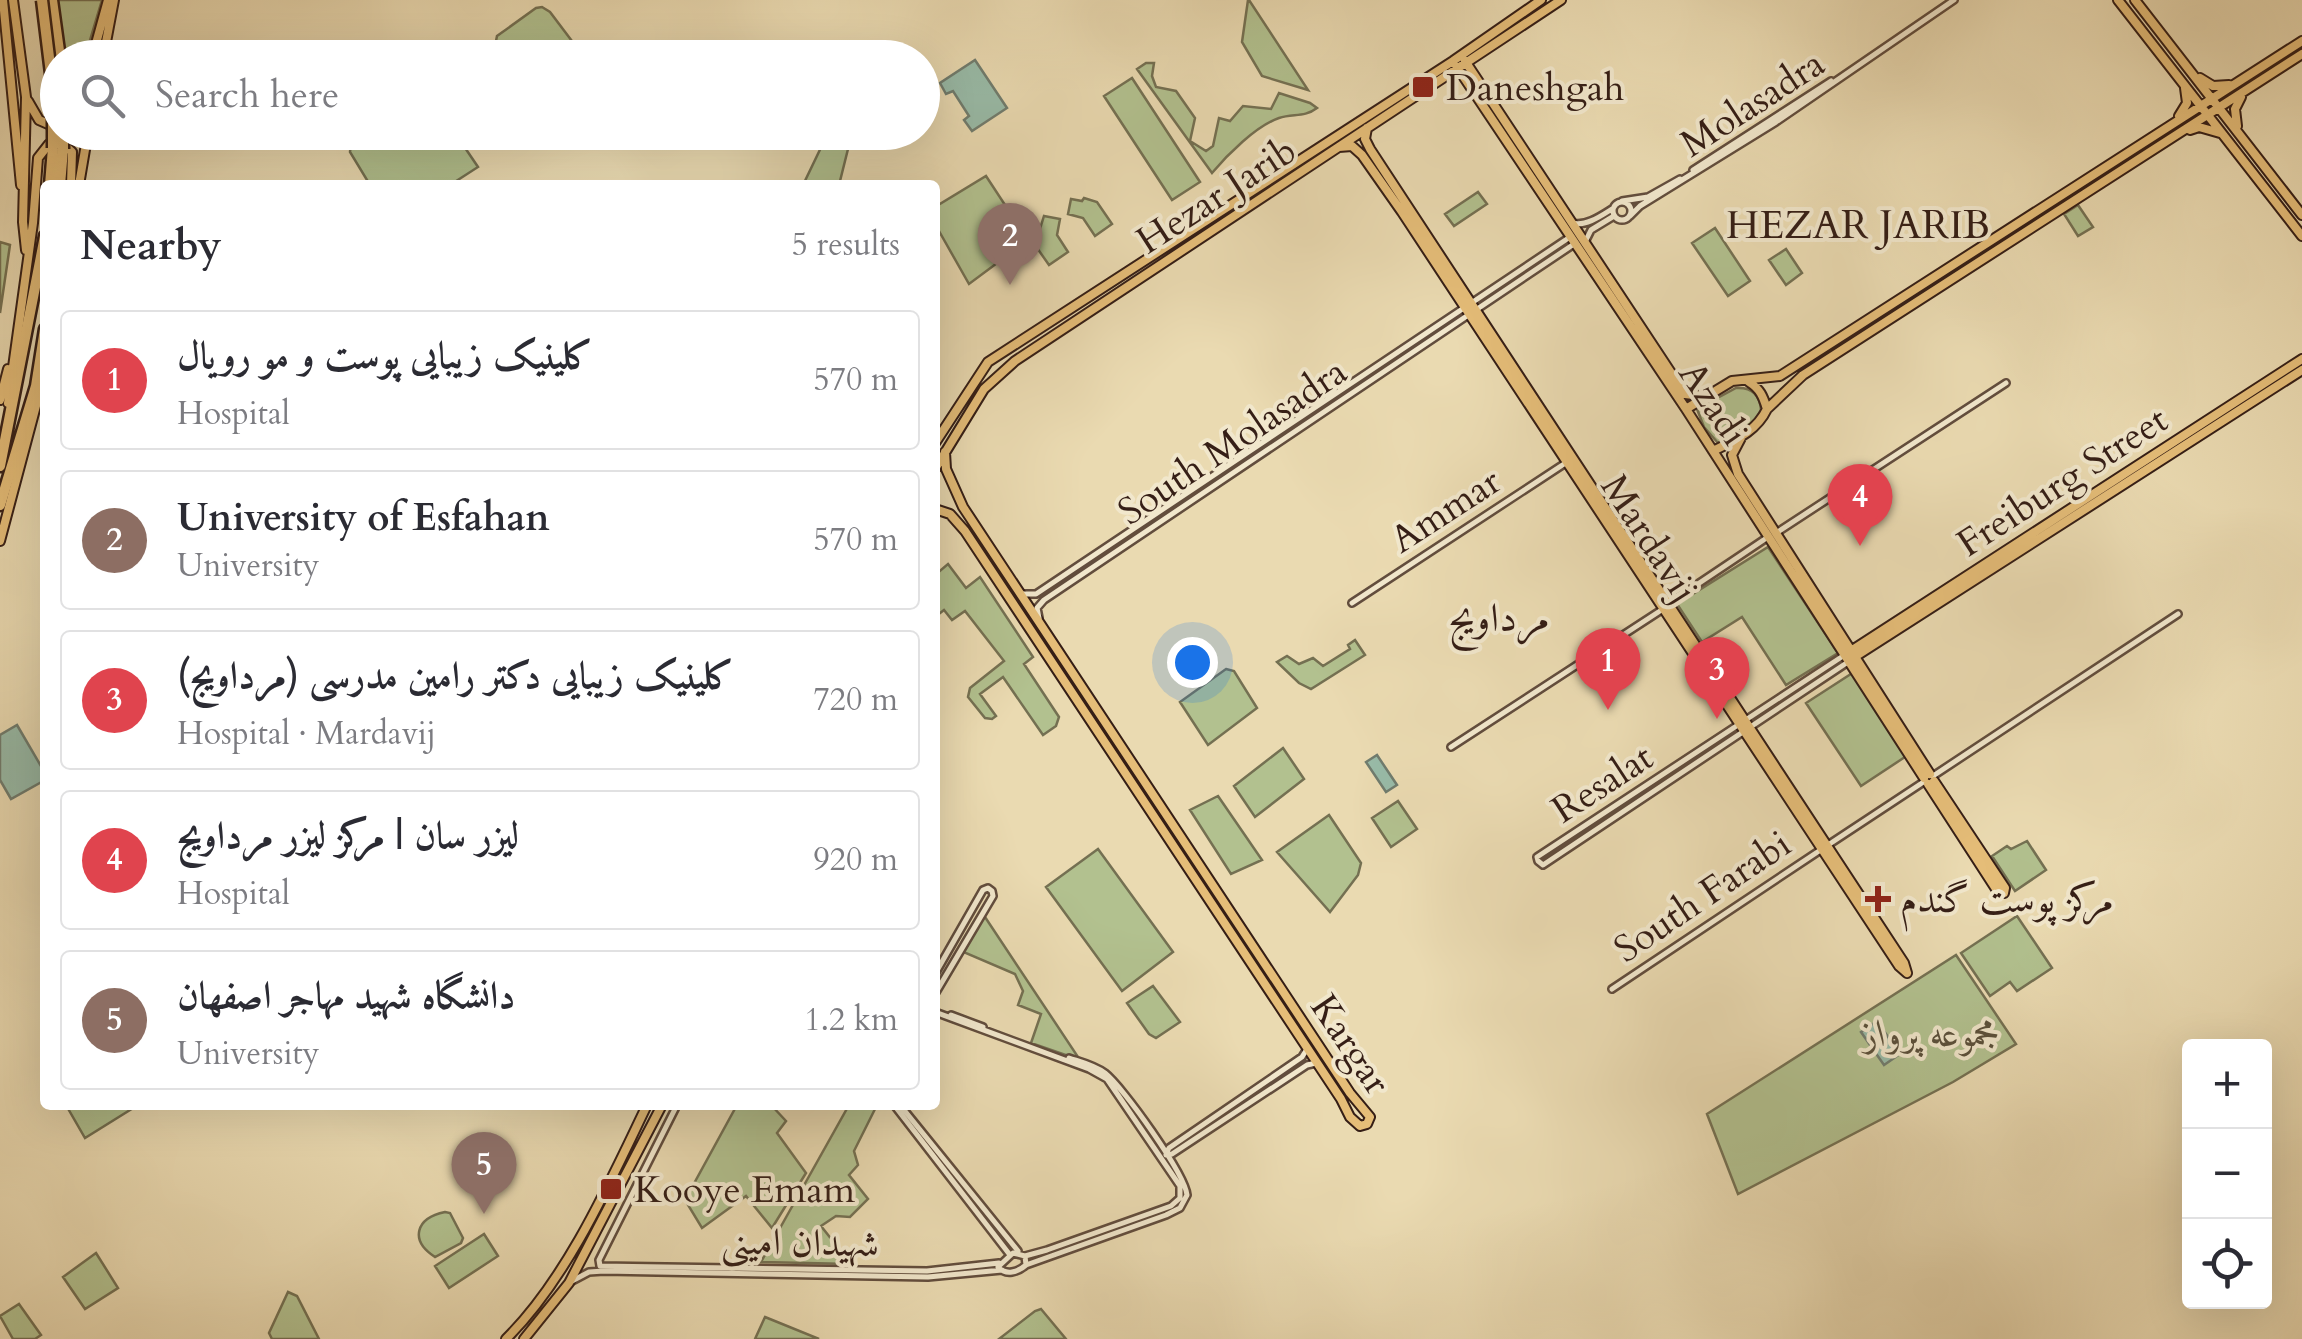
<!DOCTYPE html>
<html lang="en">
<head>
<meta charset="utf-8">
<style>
  :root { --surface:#fff; --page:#f2f2f3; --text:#2b2b33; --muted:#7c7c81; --line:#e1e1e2; --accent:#8f2418 }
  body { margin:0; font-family:Cardo,Amiri,serif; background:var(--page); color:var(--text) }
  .controls { position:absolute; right:30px; bottom:30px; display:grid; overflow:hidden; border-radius:10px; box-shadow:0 10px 40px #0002 }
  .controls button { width:90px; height:90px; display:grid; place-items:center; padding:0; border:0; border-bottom:2px solid var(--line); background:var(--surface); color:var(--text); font:50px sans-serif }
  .you { position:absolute; left:1192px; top:662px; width:35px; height:35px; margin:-25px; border:8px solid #fff; border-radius:50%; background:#1a73e8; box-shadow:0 0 0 15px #1a73e833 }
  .badge { display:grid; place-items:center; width:65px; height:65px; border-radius:50%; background:var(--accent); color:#fff; font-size:32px; font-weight:700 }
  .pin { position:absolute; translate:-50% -82px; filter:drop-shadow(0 2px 5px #0008) }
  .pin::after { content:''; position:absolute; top:52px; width:35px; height:30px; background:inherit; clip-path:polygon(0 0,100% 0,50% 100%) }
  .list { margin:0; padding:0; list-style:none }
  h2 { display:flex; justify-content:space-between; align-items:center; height:130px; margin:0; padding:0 40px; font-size:42px }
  h2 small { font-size:32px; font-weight:400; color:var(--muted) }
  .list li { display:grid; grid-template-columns:65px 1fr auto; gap:30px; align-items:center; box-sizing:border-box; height:140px; margin:0 20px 20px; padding:0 20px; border:2px solid var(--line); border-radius:10px }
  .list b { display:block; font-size:38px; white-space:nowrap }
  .list p { margin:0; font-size:32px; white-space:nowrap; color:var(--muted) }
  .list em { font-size:32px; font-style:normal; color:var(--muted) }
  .icon { flex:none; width:55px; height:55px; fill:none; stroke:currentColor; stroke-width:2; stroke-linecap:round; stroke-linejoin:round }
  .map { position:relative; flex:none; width:2302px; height:1339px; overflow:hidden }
  .search { position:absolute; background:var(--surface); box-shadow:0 10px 40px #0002; left:40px; top:40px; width:900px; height:110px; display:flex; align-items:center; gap:25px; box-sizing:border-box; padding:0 35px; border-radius:55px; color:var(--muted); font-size:38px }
  .panel { position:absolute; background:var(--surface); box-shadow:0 10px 40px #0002; left:40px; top:180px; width:900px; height:930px; border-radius:10px }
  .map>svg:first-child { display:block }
</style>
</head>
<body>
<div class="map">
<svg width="2302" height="1339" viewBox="0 0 2302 1339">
  <rect width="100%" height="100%" fill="#eadab1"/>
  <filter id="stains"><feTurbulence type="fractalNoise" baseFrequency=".002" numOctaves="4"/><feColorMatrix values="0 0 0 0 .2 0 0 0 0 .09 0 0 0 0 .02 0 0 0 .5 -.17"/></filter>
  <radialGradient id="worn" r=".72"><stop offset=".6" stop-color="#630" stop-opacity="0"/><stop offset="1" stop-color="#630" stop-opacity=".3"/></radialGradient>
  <path fill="#b2c18f" stroke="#747052" stroke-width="2.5" d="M57,0H102L85,57H65Z
    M1248,0H1249L1308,90L1262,76L1242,42Z
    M542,7L550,12L584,57H508L496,41L497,36L536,8Z
    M1146,63H1154L1152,76L1156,87L1176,91L1195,118L1190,141L1206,151L1213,146L1219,118L1230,121L1243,106L1271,109L1279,93L1310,103L1317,108C1304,118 1293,113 1279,118C1256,126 1227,155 1212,173L1137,69Z
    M1132,78L1200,182L1172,200L1104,96Z
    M356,132L455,133L478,167L450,185H370L350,152L352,135Z
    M828,133H852L839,185H803Z
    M986,176L1028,240L969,284L935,224V207Z
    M1478,192L1487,204L1454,226L1445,214Z
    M1084,198L1097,202L1112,224L1095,236L1083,218L1068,214L1071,199L1082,201Z
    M2078,205L2093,227L2078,236L2064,214Z
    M1044,216L1060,219L1057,235L1068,252L1049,265L1035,245Z
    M1715,228L1750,281L1728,296L1692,243Z
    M0,242L10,245L0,313Z
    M1786,249L1802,273L1786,285L1769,260Z
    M1736,388C1752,387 1760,395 1761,410L1754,422L1718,443L1704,427L1697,409Z
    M1768,547L1838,653L1786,685L1742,617L1702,642L1677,604Z
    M948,564L966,588L980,577L1033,657L1024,664L1059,717L1056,726L1043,735L1003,677L980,694L996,716L992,719L985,718L968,697L970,688L1004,661L965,611L952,620L944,610L935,617V575Z
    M1355,640L1365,655L1311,689L1299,683L1277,662L1287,656L1299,664L1313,658L1323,666L1350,649L1348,645Z
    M1226,669L1234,671L1257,708L1208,745L1180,702Z
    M1854,672L1908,755L1861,786L1806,703Z
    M1283,748L1304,779L1255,817L1234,786Z
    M1218,796L1262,860L1231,874L1190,810Z
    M1398,801L1417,829L1391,847L1372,818Z
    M1329,815L1361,863L1358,875L1330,912L1277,852Z
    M2027,841L2046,870L2015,891L1992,856L2007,846L2011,849Z
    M1098,849L1173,952L1122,991L1046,887Z
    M983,914L1080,1060L1031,1043L1041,1014L1018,1005L1023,991L1015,974L961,951Z
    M2017,916L2052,968L2017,991L2010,982L1990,996L1961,953Z
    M1956,955L2016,1044L1953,1082L1738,1194L1707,1114Z
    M1153,986L1180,1022L1156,1038L1149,1034L1127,1003Z
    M66,1105H138L85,1138Z
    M737,1105H771L786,1121L777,1133L806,1173L772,1228L746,1196L702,1228L685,1200Z
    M849,1105H877L854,1151L858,1165L849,1175L868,1199L850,1217L836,1216L821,1226L851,1264L761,1262Z
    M445,1212L450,1213L463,1238L461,1243L435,1257C409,1240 416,1218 445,1212Z
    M484,1234L498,1256L449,1288L435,1266Z
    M96,1253L118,1288L85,1309L63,1277Z
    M288,1292L297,1296L319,1339H272L269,1333Z
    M19,1304L41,1335L35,1339H13L0,1316Z
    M1041,1309L1066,1339H999L1035,1311Z
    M765,1317L819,1339H755Z"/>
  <path fill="#98bba8" stroke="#707c6e" stroke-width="2.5" d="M975,60L1007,108L972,131L964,120L969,116L953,91L946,94L940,83Z
    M17,725L45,773V780L11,799L0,780V735Z
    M1377,755L1397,785L1386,792L1366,762Z
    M1877,1021L1900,1054L1884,1065L1861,1032Z"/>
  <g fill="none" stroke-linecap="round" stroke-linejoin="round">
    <defs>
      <path id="minor" d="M1693,170L1831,81
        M1622,201L1648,197L1680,179
        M1613 211a9 9 0 1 1 18 0a9 9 0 1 1-18 0Z
        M1630,216L1640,206L1776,122L1954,0
        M1572,223C1585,227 1601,216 1612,209
        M1586,240L1591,230L1614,216
        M1776,533L2006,383
        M1022,594H1036L1570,237
        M1352,603L1567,462
        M1668,604L1768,537
        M1039,618L1037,608L1044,600L1574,244
        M1843,656L1537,857L1538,861L1543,865L1848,662
        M1451,747L1663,609
        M1933,776L2178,614
        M1828,845L1925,781
        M935,974L983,890L988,888L992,891L993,896L935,994
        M1612,989L1822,849
        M935,1012L1089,1069L1107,1079L1180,1186V1198L1171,1206L1047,1250L1025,1256L1013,1253L998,1267C1006,1276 1018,1272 1026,1265L1025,1256
        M951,1015L983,1027
        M677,1105L599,1260L600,1266L927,1271L999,1263
        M894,1105L1010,1255
        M900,1105L1018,1251
        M1166,1154L1169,1148L1302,1057L1307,1049
        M1166,1155L1172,1154L1307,1065L1316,1063
        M1026,1265L1166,1215L1180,1208L1187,1195C1185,1174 1123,1087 1105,1073C1094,1065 1081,1062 1069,1058
        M572,1281L589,1272L604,1271L928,1277L1002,1270"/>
      <path id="major" d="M3,0L21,185
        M13,0L26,97L23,222L26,250
        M2118,0L2302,236
        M2135,0L2302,215
        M92,58L108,0
        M103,58L114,0
        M1453,61L1686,409L1924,778
        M1465,61L1685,394L1702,396
        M2200,78L2213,86L2229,85
        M28,101L39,120L55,127
        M2179,116L2187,103L2185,88
        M2237,126L2235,109L2241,97
        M1367,128L1365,139L1370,149L1904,963L1907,973
        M2190,130L2199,127L2220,133
        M1339,147L1352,146L1362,155L1402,212L1899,966L1907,973
        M79,185L88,132
        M0,400L8,369
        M8,403L33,223L38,158L49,144L62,143L72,152L71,185
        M1686,409L1732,381L1780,376L2302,41
        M1767,409L1803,375L2302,54
        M1742,436L1732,455L1738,474L1930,774
        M935,443L988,362L1453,61L1541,0
        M1713,451C1735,440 1756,432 1767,409C1763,396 1760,389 1749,382
        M935,469L984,389L1015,361L1561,0
        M935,509L950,514L965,531L1341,1099L1350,1117L1360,1126L1367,1124L1370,1117L1350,1093L963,507L946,469L945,452
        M0,541L45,372
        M1846,654L2302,359
        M1850,660L2302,370
        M1928,784L1998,892L2004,893L2005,888L1934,781
        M506,1339C567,1279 610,1182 647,1105
        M524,1339L569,1283L662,1105"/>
      <path id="highway" d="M52,0L60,58
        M50,185L53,148
        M60,185L63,149
        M0,466L45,236
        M0,505L36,386L45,329"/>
    </defs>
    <use href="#minor" stroke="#624d3d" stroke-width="10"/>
    <use href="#major" stroke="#351e16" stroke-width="12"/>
    <use href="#highway" stroke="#351e16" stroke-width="15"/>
    <use href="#minor" stroke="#f1e7cc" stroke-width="5"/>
    <use href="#major" stroke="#e5bd78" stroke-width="8"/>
    <use href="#highway" stroke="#e5bd78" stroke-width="10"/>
    <defs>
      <path id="highway-bridge" d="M42,0L53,90V148
        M63,149V132"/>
    </defs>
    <use href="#highway-bridge" stroke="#351e16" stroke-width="15" stroke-linecap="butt"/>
    <use href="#highway-bridge" stroke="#e5bd78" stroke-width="10"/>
  </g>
  <g fill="#8f2418" stroke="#f1e7cc" stroke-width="4">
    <rect x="1411" y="75" width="24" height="24" rx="5"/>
    <path d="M1873 884h10v10h10v10h-10v10h-10v-10h-10v-10h10z"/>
    <rect x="599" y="1177" width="24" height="24" rx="5"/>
  </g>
  <g text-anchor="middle" stroke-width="8" stroke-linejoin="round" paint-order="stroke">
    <g font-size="38" fill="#351e16" stroke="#f1e7cc" text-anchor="start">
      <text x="1446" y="100">Daneshgah</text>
      <text x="1900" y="912">مرکز پوست گندم</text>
      <text x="634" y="1202">Kooye Emam</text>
    </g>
    <g font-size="38" fill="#351e16" stroke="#f1e7cc">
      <text transform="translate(1752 103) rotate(-33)" y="13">Molasadra</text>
      <text transform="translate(1216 195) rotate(-33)" y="13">Hezar Jarib</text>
      <text transform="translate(1714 403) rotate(56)" y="13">Azadi</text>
      <text transform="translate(1232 441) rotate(-34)" y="13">South Molasadra</text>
      <text transform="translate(2062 481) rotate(-33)" y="13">Freiburg Street</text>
      <text transform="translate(1445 510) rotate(-33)" y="13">Ammar</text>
      <text transform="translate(1650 538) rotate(57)" y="13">Mardavij</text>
      <text transform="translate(1602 783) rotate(-33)" y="13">Resalat</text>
      <text transform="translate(1702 896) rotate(-34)" y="13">South Farabi</text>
      <text transform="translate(1351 1044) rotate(56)" y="13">Kargar</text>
      <text transform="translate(800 1242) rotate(1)" y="13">شهیدان امینی</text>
    </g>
    <g font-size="38" font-style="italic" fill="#5a4f3a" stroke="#f1e7cc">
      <text x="1932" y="1046">مجموعه پرواز</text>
    </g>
    <g font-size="40" fill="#351e16" stroke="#f1e7cc">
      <text x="1858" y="238">HEZAR JARIB</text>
      <text x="1499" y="631">مرداویج</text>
    </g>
  </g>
  <rect width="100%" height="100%" filter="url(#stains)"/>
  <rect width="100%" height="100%" fill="url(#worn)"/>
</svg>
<div class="controls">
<button>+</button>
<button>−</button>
<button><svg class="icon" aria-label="locate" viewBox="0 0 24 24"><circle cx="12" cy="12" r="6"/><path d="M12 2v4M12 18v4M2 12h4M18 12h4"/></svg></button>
</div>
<div class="you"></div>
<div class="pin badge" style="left:1608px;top:710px;background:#e0444e">1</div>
<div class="pin badge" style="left:1010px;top:285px;background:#8d6e63">2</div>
<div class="pin badge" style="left:1717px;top:719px;background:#e0444e">3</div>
<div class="pin badge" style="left:1860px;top:546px;background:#e0444e">4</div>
<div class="pin badge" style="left:484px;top:1214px;background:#8d6e63">5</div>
<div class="search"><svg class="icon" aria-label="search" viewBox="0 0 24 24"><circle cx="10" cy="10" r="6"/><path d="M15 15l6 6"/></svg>Search here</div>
<section class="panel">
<h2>Nearby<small>5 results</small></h2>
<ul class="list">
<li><span class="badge" style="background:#e0444e">1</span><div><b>کلینیک زیبایی پوست و مو رویال</b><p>Hospital</p></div><em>570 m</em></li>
<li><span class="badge" style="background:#8d6e63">2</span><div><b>University of Esfahan</b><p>University</p></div><em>570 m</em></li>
<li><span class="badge" style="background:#e0444e">3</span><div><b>کلینیک زیبایی دکتر رامین مدرسی (مرداویج)</b><p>Hospital · Mardavij</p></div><em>720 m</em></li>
<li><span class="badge" style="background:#e0444e">4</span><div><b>لیزر سان | مرکز لیزر مرداویج</b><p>Hospital</p></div><em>920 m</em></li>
<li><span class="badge" style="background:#8d6e63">5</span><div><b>دانشگاه شهید مهاجر اصفهان</b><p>University</p></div><em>1.2 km</em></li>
</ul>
</section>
</div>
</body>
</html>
